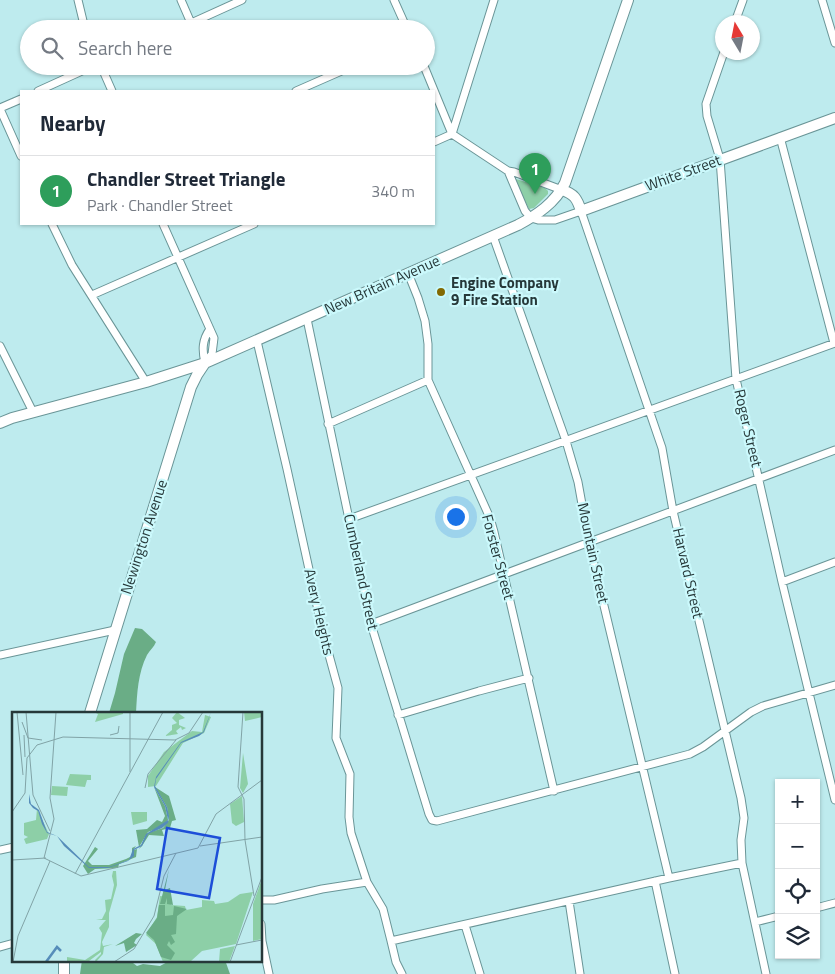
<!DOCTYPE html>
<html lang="en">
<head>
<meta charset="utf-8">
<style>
  :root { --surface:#fff; --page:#f2f2f3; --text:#1f2937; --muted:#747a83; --line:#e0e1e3; --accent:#0f766e }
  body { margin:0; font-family:"Titillium Web",sans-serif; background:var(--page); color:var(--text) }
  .controls { position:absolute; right:15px; bottom:15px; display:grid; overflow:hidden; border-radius:0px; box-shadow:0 1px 4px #0004 }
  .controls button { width:45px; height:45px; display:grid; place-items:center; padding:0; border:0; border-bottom:1px solid var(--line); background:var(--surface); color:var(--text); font:25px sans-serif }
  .compass { position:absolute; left:715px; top:15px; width:45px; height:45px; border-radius:50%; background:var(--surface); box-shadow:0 1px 4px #0004; rotate:350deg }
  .you { position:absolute; left:455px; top:516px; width:18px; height:18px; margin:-12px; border:4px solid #fff; border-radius:50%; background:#1a73e8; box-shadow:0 0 0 8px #1a73e833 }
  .badge { display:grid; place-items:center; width:32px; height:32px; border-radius:50%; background:var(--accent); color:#fff; font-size:16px; font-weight:700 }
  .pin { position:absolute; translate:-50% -41px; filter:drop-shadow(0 1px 2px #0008) }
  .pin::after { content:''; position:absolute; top:26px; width:18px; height:15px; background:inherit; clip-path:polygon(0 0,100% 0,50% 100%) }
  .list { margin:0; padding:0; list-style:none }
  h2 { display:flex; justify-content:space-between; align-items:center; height:65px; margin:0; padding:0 20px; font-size:21px }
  h2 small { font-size:16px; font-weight:400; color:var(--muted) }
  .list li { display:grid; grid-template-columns:32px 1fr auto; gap:15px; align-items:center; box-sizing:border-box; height:70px; padding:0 20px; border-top:1px solid var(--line) }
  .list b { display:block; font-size:19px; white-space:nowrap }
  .list p { margin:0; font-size:16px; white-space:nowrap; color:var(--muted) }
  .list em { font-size:16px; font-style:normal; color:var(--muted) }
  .icon { flex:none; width:28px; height:28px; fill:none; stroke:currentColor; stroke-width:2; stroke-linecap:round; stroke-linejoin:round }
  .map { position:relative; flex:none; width:835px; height:974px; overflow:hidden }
  .search { position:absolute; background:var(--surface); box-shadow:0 1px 4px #0004; left:20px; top:20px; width:415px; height:55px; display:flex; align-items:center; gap:12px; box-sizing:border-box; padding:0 18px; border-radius:28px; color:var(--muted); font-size:19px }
  .panel { position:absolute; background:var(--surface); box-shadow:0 1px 4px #0004; left:20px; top:90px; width:415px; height:135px; border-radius:0px }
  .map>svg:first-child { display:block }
</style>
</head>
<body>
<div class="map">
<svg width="835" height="974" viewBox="0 0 835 974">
  <rect width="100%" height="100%" fill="#beebee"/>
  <path fill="#8dcfa7" d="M516,179L545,188L548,191V194L534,208L529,209L515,181Z"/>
  <path fill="#6aad86" d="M135,628L142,629L156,642C154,647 150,650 147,655C138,673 137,693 136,713H109L115,693L124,654Z
    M82,960H129L137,966L143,964L160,966L171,960H225L230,974H80Z"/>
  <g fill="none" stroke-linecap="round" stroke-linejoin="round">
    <defs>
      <path id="street" d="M78,0L85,29
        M181,0L191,23
        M394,0L407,29
        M822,0L835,43
        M735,22L743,0
        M178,29L242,0
        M724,52L706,104L707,116L720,159L736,379L782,582L835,800
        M101,66L112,91
        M424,66L452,134L508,171L514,172L562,190
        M38,91L93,66
        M296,91L353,66
        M0,108L21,99
        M0,109L21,156
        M780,137L834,343
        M434,142L452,134L494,0
        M508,171L525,211L531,218L538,220H555L581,211L662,448L673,511L741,798L744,818L741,840L742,863L766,974
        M52,224L72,265L146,382
        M163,224L214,338L212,354L206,361
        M493,236L566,441L578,482L589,543L669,878
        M408,273L418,298L425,321L428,344V380L490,518L494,532L554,791
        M92,295L254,224
        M307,319L371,624L429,814L432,820L437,821L690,754L703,747L751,712L763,706L835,685
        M257,341L287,469L323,633L338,688L336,738L350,774L349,817L351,833L367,882L383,909L391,941L669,878L742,863
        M0,346L33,412
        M205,363C202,350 202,340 210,329
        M328,424L428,380
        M349,519L835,343
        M782,582L835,562
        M371,624L835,450
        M0,655L115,630
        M398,715L479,691L529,678
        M0,850L14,847
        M655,881L675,974
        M261,900H274L322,889L367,882
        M569,901L580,974
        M816,908L835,903
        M755,922L779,916
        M261,924L262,941L269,974
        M465,925L480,974
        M391,941L396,962L402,974
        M0,947L14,943"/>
      <path id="secondary" d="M562,190C574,194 577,198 581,211L835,118
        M0,423L12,418L146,382L205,363L518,225C537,215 555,203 565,183L628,0
        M90,713L191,387L197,375L205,363
        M64,974V960"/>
    </defs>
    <use href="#street" stroke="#6a9597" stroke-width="9"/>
    <use href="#secondary" stroke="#6a9597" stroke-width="12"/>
    <use href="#street" stroke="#fff" stroke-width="7"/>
    <use href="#secondary" stroke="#fff" stroke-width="10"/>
  </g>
  <circle fill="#836902" stroke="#cbf9fc" stroke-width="2" cx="441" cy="292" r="5"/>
  <g text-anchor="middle" stroke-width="4.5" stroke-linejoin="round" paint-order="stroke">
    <g font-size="15" fill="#263839" stroke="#cbf9fc">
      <text transform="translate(683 173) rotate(-20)" y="5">White Street</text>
      <text transform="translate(382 285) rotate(-24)" y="5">New Britain Avenue</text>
      <text transform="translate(748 428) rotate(77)" y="5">Roger Street</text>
      <text transform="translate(144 537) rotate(-72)" y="5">Newington Avenue</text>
      <text transform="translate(593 553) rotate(78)" y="5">Mountain Street</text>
      <text transform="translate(498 557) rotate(75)" y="5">Forster Street</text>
      <text transform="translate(361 572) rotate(78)" y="5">Cumberland Street</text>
      <text transform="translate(688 573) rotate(77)" y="5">Harvard Street</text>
      <text transform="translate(319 612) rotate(77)" y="5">Avery Heights</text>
    </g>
    <g font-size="15" font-weight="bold" fill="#263839" stroke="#cbf9fc" text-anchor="start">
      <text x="451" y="288">Engine Company<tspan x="451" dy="17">9 Fire Station</tspan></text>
    </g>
  </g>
  <g transform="translate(12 712)">
    <rect width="250" height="250" fill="#beebee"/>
    <path d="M82,0H111V2L83,10L86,2ZM165,0L173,6L167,8V13L174,16L170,18L169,15L164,19L166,22L153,24L160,18V13L165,11L160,6ZM232,0H250V5L233,9ZM193,3L199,5L192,21L171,31L144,74L136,75V64L152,40L180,19L190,20ZM231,41L236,72L231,81L228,76ZM58,62L79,63V68H75L73,75L54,73ZM40,74L56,75L55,84L39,83ZM230,84L232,110L224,114L220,111L218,92ZM25,97L37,122L35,127L14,132L12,127L16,125L12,123V111L24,108ZM119,100H135V109L121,113ZM101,159H104L105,173L97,201V215L90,230L91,234L101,232L92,235L91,242L84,250L83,248L89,242V240L77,249L80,250L55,249V245L73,248L88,238L90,221L87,216L94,208H84L90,207L94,199L93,188L99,187L102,173L99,160L100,164ZM250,167V227L241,229V192ZM241,180L224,232L190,239L179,249L151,250L144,232L134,223L145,205L148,184L159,185V193L173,194L174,198L190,195V188L202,189L203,192L216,190L228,182ZM223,234L217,250H207L208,237Z" fill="#8dcfa7"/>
    <path d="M142,75L153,94L156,108L149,115L136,120L127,135L124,118L135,117L145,108L150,110L153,104ZM143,75L157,84L164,108L160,109L158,116L150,118L152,124L137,123L130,134L127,137L136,121L151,116L157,108L155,95ZM83,135L86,137L76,149L80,153H97L114,147L120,144V136L124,134L121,138L122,141V138L125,137L124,145L107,152L106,156L83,157L76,162L71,154ZM157,157L153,178L158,176L161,193L155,192V186L153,192H148ZM147,193H153V204L161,203L162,194L175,197L165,204L164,222L159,223L163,230L159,233L157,229L155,233L163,241L159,248L149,245L142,228L134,221L145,206ZM124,221L130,222L124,227L122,231L125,233L114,240L112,231L103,234Z" fill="#6aad86"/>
    <path d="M199,0L192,20L187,24L169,31L144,67L143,74L155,95L157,104L156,111L150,116L136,122L130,134L122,138V144L116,149L96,156H77L52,134L45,124L35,121L30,112L26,99L21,96L17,91V82L19,92L27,98L35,120L45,124L77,155H97L117,148L121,137L129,133L134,122L156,108L153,94L142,75L144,65L169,30L191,20Z" fill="#568dba"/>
    <path fill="none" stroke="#568dba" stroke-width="2.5" d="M34,250L45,235L49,239"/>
    <path fill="none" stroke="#81a3a6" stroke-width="1" d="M5,0L11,63M14,0L21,83L38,119M231,0L226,75L232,87L233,128L242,184M10,10L16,26L30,28M12,23L13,45M98,23L106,21L107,14M118,60V0M133,76L136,62L164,28M0,100L13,81L15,46L25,33L51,25L163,28L177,21L191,0M188,134L250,125M32,146L69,164L186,136L204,102L250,68M32,146L42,107L38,86L44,0M0,148L34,146M63,162L151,0M224,233L250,228M1,250L6,224L38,149M102,250L122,237L142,204L152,164L164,141M218,250L250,165"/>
    <path fill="#1d4ed8" fill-opacity="0.15" stroke="#1d4ed8" stroke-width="2.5" d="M155,116L208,126L197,186L145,177Z"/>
    <rect width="250" height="250" fill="none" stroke="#263839" stroke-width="2.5"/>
  </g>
</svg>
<div class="controls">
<button>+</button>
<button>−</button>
<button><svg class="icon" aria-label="locate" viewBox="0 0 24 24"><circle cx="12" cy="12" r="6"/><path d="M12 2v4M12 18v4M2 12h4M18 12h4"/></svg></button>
<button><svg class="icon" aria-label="layers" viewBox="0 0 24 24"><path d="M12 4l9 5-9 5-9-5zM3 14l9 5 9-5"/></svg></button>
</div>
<svg class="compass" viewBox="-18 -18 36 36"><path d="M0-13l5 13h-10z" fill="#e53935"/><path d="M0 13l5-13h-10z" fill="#747a83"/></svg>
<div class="you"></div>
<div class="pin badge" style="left:535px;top:194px;background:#2e9e5b">1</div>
<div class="search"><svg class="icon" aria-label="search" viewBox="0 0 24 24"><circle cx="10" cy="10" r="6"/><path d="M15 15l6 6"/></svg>Search here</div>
<section class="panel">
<h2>Nearby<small></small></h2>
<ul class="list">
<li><span class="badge" style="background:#2e9e5b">1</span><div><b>Chandler Street Triangle</b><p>Park · Chandler Street</p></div><em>340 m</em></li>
</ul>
</section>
</div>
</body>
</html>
